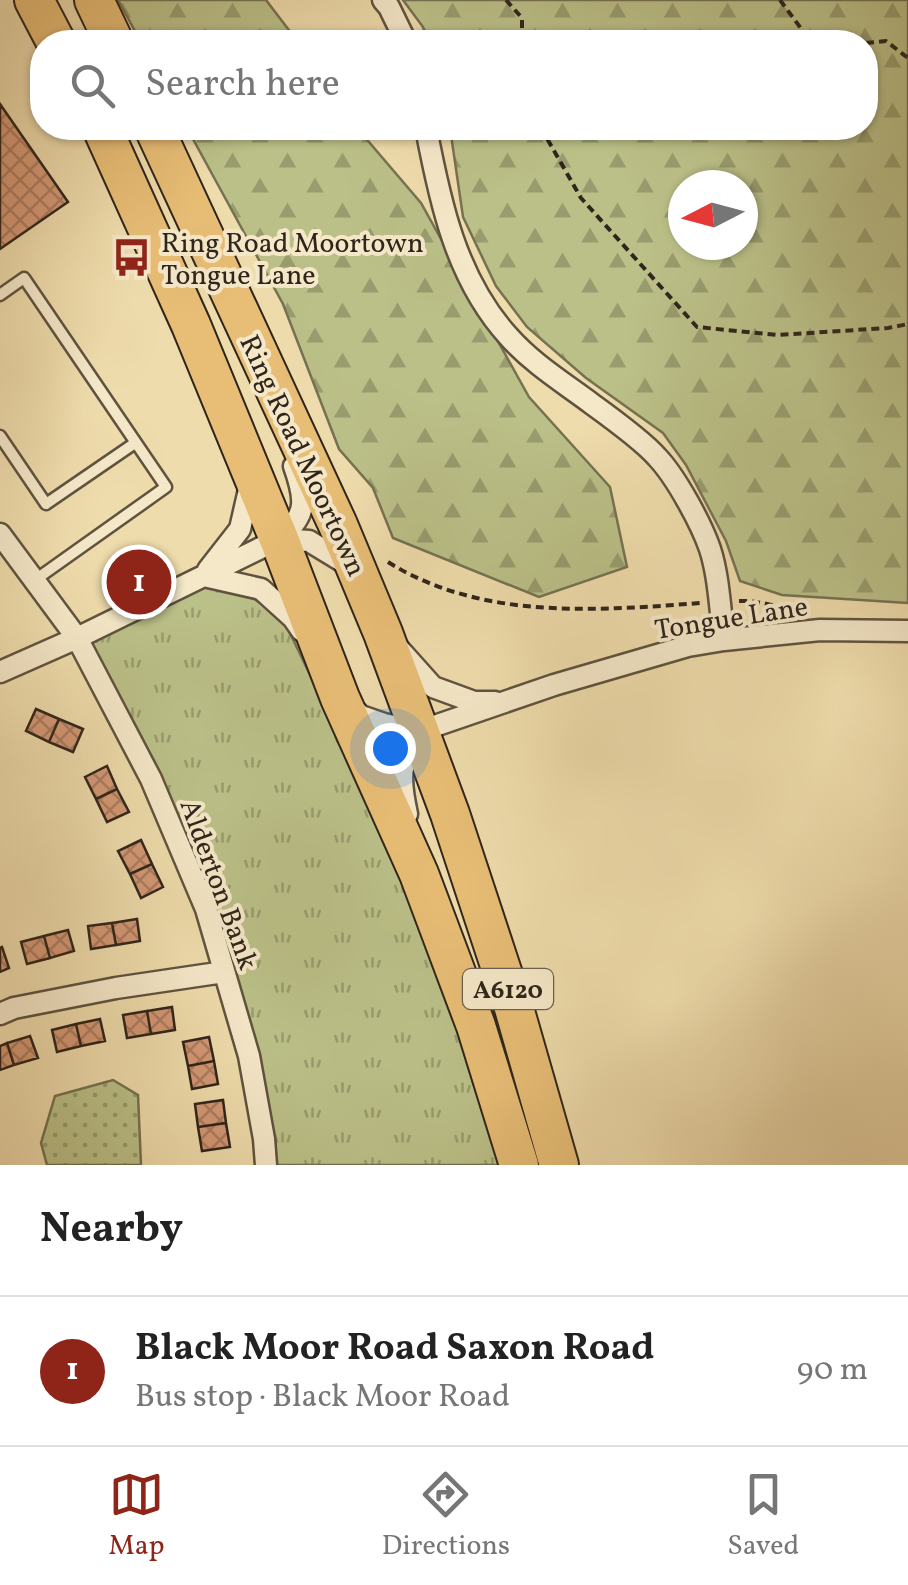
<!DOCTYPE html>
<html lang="en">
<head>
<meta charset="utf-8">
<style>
  :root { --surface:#fff; --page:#f2f2f2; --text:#222; --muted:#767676; --line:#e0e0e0; --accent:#8f2418 }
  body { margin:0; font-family:Vollkorn,serif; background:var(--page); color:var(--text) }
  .compass { position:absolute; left:668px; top:170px; width:90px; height:90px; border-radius:50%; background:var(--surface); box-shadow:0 2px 8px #0004; rotate:264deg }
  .you { position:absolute; left:390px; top:748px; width:35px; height:35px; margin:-25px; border:8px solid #fff; border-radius:50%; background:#1a73e8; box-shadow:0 0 0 15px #1a73e833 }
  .badge { display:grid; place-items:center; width:65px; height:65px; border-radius:50%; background:var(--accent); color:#fff; font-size:32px; font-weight:700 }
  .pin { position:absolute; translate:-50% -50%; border:5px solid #fff; box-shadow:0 2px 10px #0006 }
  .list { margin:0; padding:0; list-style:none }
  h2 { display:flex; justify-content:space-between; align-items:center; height:130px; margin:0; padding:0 40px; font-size:42px }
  h2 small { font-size:32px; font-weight:400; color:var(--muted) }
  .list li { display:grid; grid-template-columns:65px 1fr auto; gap:30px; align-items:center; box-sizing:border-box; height:150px; padding:0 40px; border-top:2px solid var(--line) }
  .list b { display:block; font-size:38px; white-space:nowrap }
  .list p { margin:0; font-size:32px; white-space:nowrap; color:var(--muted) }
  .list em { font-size:32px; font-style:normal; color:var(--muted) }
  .icon { flex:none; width:55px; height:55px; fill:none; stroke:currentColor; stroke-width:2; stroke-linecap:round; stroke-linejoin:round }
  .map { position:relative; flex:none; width:908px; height:1165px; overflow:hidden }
  .search { position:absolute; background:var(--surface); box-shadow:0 2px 8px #0004; left:30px; right:30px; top:30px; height:110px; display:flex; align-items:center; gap:25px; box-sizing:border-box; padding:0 35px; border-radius:40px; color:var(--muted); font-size:38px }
  .sheet { height:280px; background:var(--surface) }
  nav { display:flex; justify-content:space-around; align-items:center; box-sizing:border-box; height:140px; border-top:2px solid var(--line); background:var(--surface); font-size:28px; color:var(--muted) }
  nav a { display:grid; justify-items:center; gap:5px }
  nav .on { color:var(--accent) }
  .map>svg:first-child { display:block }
</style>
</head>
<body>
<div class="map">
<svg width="908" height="1165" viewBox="0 0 908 1165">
  <defs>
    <pattern id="grass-tufts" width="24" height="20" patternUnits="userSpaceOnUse" patternTransform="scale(2.5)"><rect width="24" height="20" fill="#bbc088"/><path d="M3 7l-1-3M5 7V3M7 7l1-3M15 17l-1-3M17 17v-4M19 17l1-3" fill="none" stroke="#989c6e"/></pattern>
    <pattern id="forest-firs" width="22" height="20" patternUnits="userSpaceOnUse" patternTransform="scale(2.5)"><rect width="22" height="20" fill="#bbc088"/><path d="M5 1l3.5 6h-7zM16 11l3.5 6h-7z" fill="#989c6e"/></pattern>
    <pattern id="garden-dots" width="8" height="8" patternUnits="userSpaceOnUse" patternTransform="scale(2.5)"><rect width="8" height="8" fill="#bbc088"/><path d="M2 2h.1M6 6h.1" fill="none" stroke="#989c6e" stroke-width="1.8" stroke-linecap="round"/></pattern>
    <pattern id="building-cross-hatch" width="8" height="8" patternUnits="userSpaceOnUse" patternTransform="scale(2.5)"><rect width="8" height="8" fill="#d49875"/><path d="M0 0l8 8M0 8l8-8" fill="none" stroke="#ac7c5f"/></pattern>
  </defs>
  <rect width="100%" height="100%" fill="#efdcac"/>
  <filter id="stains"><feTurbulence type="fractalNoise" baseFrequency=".002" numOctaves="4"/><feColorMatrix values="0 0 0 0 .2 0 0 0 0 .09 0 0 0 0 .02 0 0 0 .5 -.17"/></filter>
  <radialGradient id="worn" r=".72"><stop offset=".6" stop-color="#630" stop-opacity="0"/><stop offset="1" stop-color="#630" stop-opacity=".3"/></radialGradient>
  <path fill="url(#grass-tufts)" stroke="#757252" stroke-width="2.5" d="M204,576L250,596L269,609L286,625L327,710L394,862L460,1035L514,1165H266L206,909L77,638Z"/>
  <path fill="url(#forest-firs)" stroke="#757252" stroke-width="2.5" fill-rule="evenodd" d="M118,0H266L298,42H141Z
    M403,0H908V603L782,595L740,581L726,541L686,465L663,433L586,378L527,327L496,286L463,217L450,128H866V42H428L423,27ZM743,185V245H683V185Z
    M187,128H357L421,203L529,397L610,487L627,567L539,597L393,538L373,488L339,449L283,304Z"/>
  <path fill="url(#garden-dots)" stroke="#757252" stroke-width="2.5" d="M113,1080L138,1095L141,1165H47L41,1143L55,1096Z"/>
  <path fill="url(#building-cross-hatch)" stroke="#2f251b" stroke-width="2.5" d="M0,104L68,202L0,249Z
    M36,709L59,719L49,742L26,731Z
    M59,719L83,729L73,752L49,742Z
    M107,766L117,789L96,799L85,777Z
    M117,789L129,812L107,822L96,799Z
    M141,840L152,864L130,874L118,851Z
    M152,864L163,887L141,898L130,874Z
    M137,919L140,941L116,945L112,923Z
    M112,923L116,945L91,949L88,926Z
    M68,930L74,951L50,958L44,936Z
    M44,936L50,958L27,964L21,942Z
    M2,947L9,968L0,972V948Z
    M172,1007L175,1030L151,1034L147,1011Z
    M147,1011L151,1034L127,1038L123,1015Z
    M100,1019L105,1041L81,1046L76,1024Z
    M76,1024L81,1046L57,1052L52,1030Z
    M30,1036L38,1058L14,1065L7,1043Z
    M209,1037L214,1061L188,1066L183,1042Z
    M7,1043L14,1065L0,1070V1046Z
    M214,1061L218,1084L192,1089L188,1066Z
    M223,1100L226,1123L198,1127L195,1104Z
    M226,1123L230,1147L202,1151L198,1127Z"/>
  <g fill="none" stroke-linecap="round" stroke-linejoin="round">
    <defs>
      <path id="lane" d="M0,295L24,278L166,487L35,580
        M0,436L46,504L135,443"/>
      <path id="street" d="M383,0L389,7L406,42
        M426,128C440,202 456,279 509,337C533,364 564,383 592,404C610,417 643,441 657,457C676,477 701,523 710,549C719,577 720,610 724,640
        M0,534L77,638L151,779L206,909L249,1056L264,1139L266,1165
        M279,539L309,541L350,566
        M208,570L240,529L251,481
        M204,576L261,589L293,618L302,631
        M399,649L433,687L474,702H495
        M0,672L77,638L279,539C308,515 306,500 294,466
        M350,706L361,716L384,724L420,731L554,685L688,646L724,640L820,630L908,631
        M407,814C399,777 399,765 419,733
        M0,1014L14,1008L116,988L224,972"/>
      <path id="highway" d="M34,0L56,42
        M94,0L114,42
        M102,128L191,325L279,539L340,698L419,874L476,1026L519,1165
        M154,128L338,525L383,633L450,814L514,1008L559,1165"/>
    </defs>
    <use href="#lane" stroke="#5f533f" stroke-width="15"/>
    <use href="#street" stroke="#5f533f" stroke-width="25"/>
    <use href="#highway" stroke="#2f251b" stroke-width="42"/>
    <path stroke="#2f251b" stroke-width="4" stroke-dasharray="8 5" stroke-linecap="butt" d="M506,0L522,18V42
      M780,0L811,42
      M866,43L886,41L908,58
      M541,128L581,198L697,327L777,335L888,328L908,324
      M388,562C481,620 595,611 700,603
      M739,601C759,600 778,608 798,609"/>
    <use href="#lane" stroke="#f5e8c9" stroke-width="10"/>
    <use href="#street" stroke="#f5e8c9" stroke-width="20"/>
    <use href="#highway" stroke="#e8be76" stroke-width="38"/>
  </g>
  <defs>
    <symbol id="bus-bare" viewBox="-9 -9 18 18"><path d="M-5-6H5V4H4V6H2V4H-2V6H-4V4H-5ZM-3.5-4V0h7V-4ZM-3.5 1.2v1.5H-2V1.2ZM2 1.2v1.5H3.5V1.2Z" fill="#8f2418" stroke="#f5e8c9" stroke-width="2.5" paint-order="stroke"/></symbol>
  </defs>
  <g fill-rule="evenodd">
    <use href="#bus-bare" x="104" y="230" width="55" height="55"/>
  </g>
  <g text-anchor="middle" stroke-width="8" stroke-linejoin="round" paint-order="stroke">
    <rect fill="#f5e8c9" stroke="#6a604f" stroke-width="2.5" x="463" y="969" width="90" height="40" rx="8"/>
    <g font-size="25" font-weight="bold" fill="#2f251b">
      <text x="508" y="998">A6120</text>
    </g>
    <g font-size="28" fill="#2f251b" stroke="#f5e8c9" text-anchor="start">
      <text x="161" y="252">Ring Road Moortown<tspan x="161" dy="32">Tongue Lane</tspan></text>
    </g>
    <g font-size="28" fill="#2f251b" stroke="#f5e8c9">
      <text transform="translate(304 455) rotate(65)" y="10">Ring Road Moortown</text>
      <text transform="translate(731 617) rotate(-9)" y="10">Tongue Lane</text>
      <text transform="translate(220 884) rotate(70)" y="10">Alderton Bank</text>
    </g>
  </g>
  <rect width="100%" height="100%" filter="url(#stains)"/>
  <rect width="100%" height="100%" fill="url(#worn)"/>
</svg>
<svg class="compass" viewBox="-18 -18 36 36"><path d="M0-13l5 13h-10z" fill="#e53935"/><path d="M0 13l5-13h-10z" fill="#767676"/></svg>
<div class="you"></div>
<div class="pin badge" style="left:139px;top:582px">1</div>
<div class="search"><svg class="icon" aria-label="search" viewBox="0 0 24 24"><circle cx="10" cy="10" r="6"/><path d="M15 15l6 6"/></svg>Search here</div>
</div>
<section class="sheet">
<h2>Nearby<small></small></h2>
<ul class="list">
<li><span class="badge">1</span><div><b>Black Moor Road Saxon Road</b><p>Bus stop · Black Moor Road</p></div><em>90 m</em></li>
</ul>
</section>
<nav>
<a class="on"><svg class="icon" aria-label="map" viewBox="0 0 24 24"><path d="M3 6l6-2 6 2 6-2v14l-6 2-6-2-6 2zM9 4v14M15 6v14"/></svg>Map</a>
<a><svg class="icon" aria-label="directions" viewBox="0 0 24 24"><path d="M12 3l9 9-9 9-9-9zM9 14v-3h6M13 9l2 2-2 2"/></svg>Directions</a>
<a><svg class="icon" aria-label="saved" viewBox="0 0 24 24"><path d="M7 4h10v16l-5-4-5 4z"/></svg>Saved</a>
</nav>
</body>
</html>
